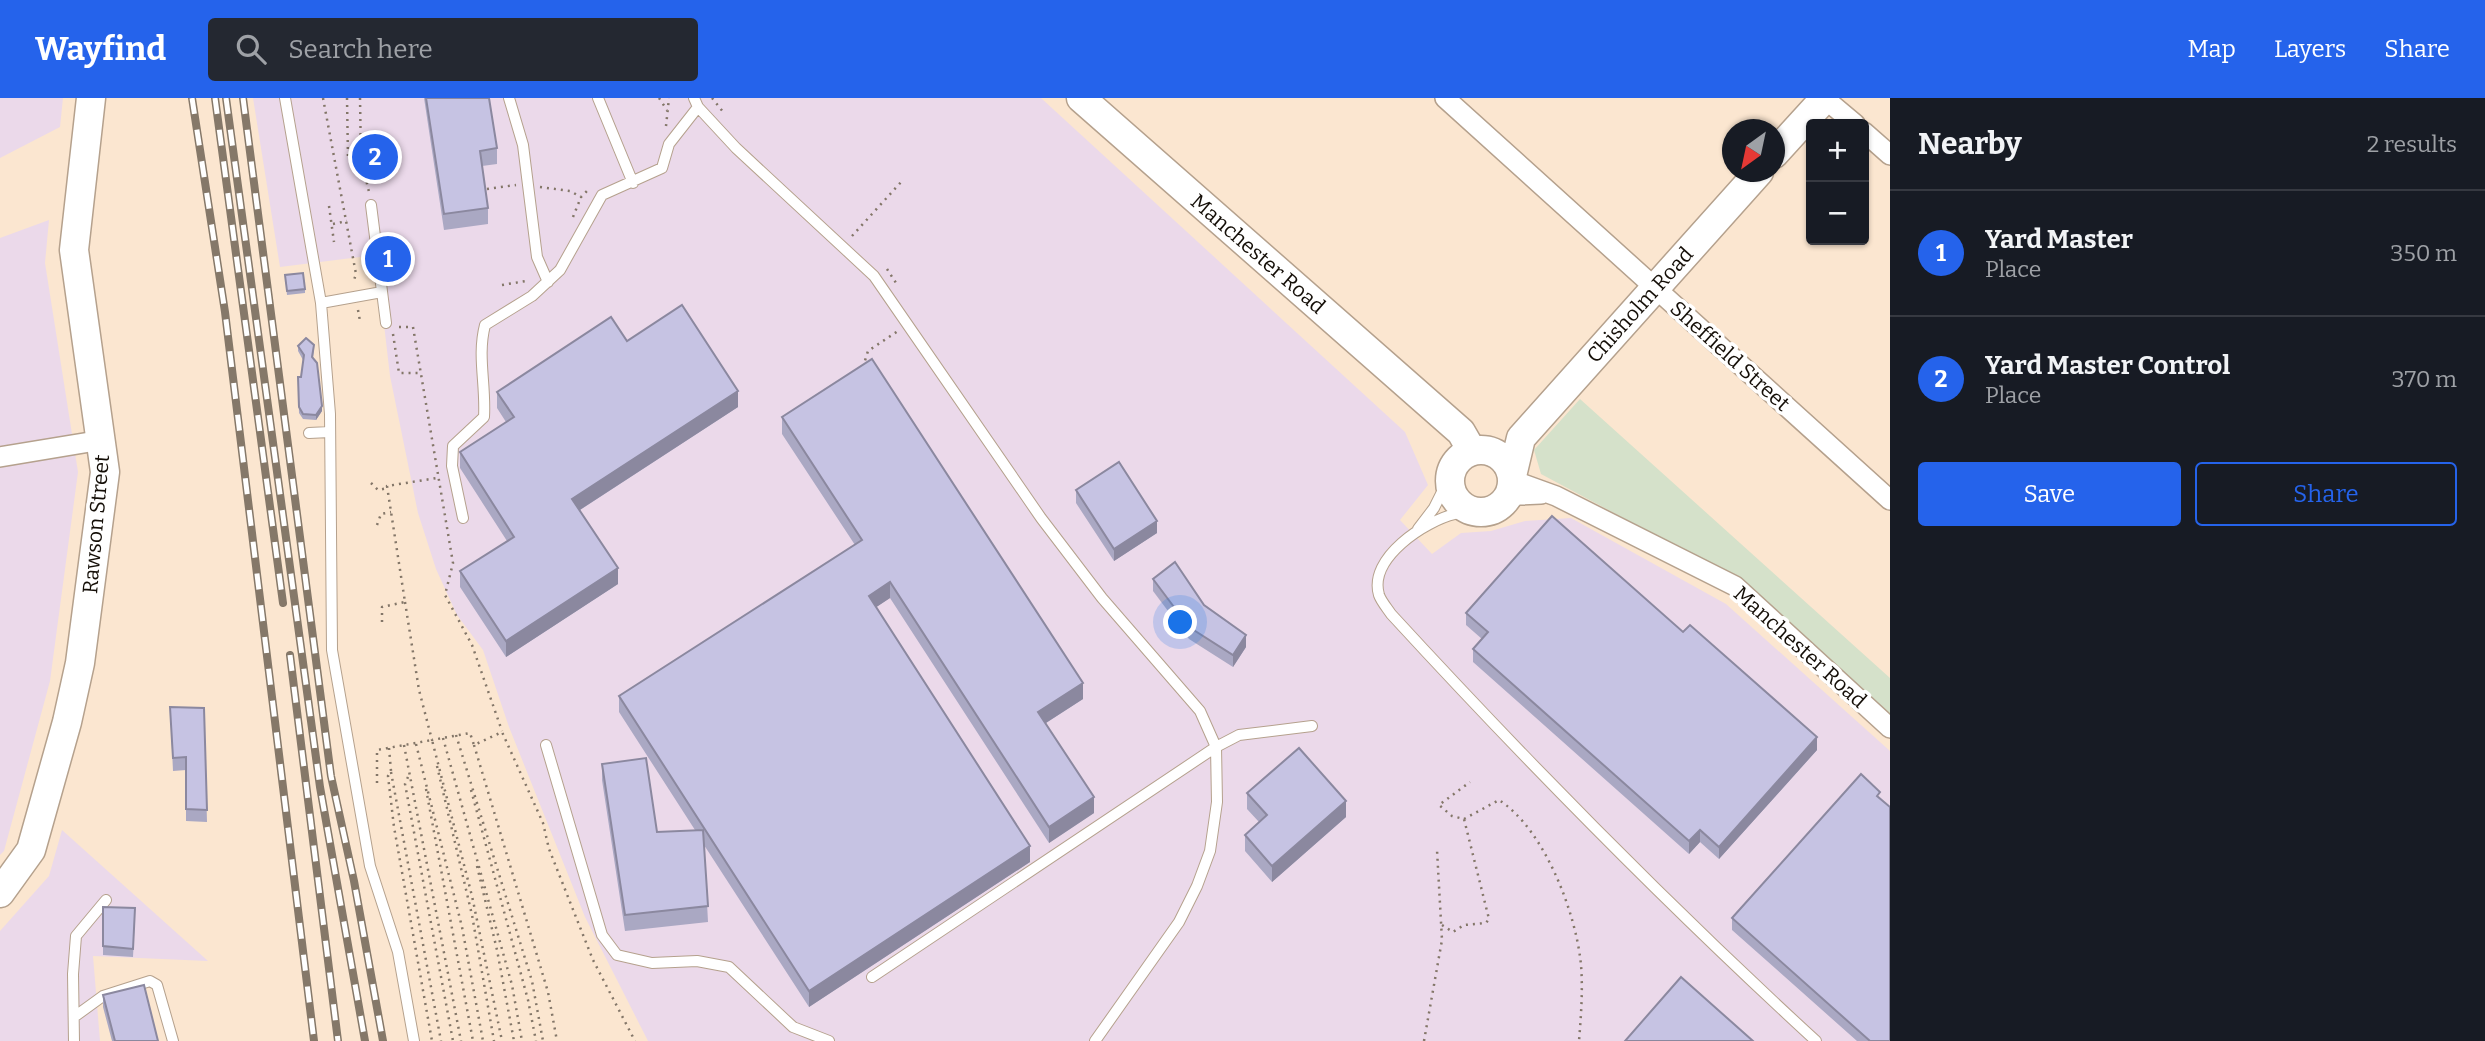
<!DOCTYPE html>
<html lang="en">
<head>
<meta charset="utf-8">
<style>
  :root { --surface:#171b24; --page:#242831; --text:#f1f3f6; --muted:#9ea1a6; --line:#363941; --accent:#2563eb }
  body { margin:0; font-family:Bitter,serif; background:var(--page); color:var(--text) }
  .controls { position:absolute; right:21px; top:21px; display:grid; overflow:hidden; border-radius:7px; box-shadow:0 2px 5px #0004 }
  .controls button { width:63px; height:63px; display:grid; place-items:center; padding:0; border:0; border-bottom:2px solid var(--line); background:var(--surface); color:var(--text); font:35px sans-serif }
  .compass { position:absolute; left:1722px; top:21px; width:63px; height:63px; border-radius:50%; background:var(--surface); box-shadow:0 2px 5px #0004; rotate:213deg }
  .you { position:absolute; left:1181px; top:525px; width:24px; height:24px; margin:-18px; border:5px solid #fff; border-radius:50%; background:#1a73e8; box-shadow:0 0 0 10px #1a73e833 }
  .badge { display:grid; place-items:center; width:46px; height:46px; border-radius:50%; background:var(--accent); color:#fff; font-size:23px; font-weight:700 }
  .pin { position:absolute; translate:-50% -50%; border:4px solid #fff; box-shadow:0 2px 7px #0006 }
  .list { margin:0; padding:0; list-style:none }
  h2 { display:flex; justify-content:space-between; align-items:center; height:91px; margin:0; padding:0 28px; font-size:30px }
  h2 small { font-size:23px; font-weight:400; color:var(--muted) }
  .list li { display:grid; grid-template-columns:46px 1fr auto; gap:21px; align-items:center; box-sizing:border-box; height:126px; padding:0 28px; border-top:2px solid var(--line) }
  .list b { display:block; font-size:26px; white-space:nowrap }
  .list p { margin:0; font-size:23px; white-space:nowrap; color:var(--muted) }
  .list em { font-size:23px; font-style:normal; color:var(--muted) }
  .actions { display:flex; gap:14px; padding:21px 28px }
  .actions a { flex:1; padding:16px 0; border:2px solid var(--accent); border-radius:7px; text-align:center; font-size:24px; color:var(--accent) }
  .actions .main { background:var(--accent); color:#fff }
  .icon { flex:none; width:38px; height:38px; fill:none; stroke:currentColor; stroke-width:2; stroke-linecap:round; stroke-linejoin:round }
  .map { position:relative; flex:none; width:1890px; height:943px; overflow:hidden }
  header { display:flex; align-items:center; gap:42px; box-sizing:border-box; height:98px; padding:0 35px; background:var(--accent); color:#fff }
  header strong { font-size:33px }
  nav { display:flex; gap:38px; margin-inline-start:auto; font-size:24px }
  .search { width:490px; height:63px; background:var(--page); display:flex; align-items:center; gap:18px; box-sizing:border-box; padding:0 24px; border-radius:7px; color:var(--muted); font-size:26px }
  main { display:flex }
  aside { flex:1; background:var(--surface) }
  .map>svg:first-child { display:block }
</style>
</head>
<body>
<header>
<strong>Wayfind</strong>
<div class="search"><svg class="icon" aria-label="search" viewBox="0 0 24 24"><circle cx="10" cy="10" r="6"/><path d="M15 15l6 6"/></svg>Search here</div>
<nav><a>Map</a><a>Layers</a><a>Share</a></nav>
</header>
<main>
<div class="map">
<svg width="1890" height="943" viewBox="0 0 1890 943">
  <rect width="100%" height="100%" fill="#fbe6d0"/>
  <path fill="#ebd9ea" d="M0,0H63L60,29L0,60Z
    M253,0H1041L1405,334L1428,387L1400,422L1432,456L1461,435L1491,433L1525,423L1571,420L1726,506L1890,653V943H648L585,819L509,629L483,552L457,517L436,471L418,415L390,278L376,157L280,169Z
    M49,122L45,165L78,374L50,583L4,753L0,757V140Z
    M62,732L208,863L93,858L100,943H0V833L49,778Z"/>
  <path fill="#d5e1ca" d="M1580,301L1890,580V618L1741,483L1541,376L1534,352Z"/>
  <g fill="none" stroke-linecap="round" stroke-linejoin="round">
    <defs>
      <path id="service" d="M285,0L321,205L330,316L332,552L370,768L398,854L414,943
        M509,0L523,47L537,159L548,184
        M598,0L633,85
        M694,0L698,9L736,50L874,178L1041,420L1102,500L1200,613L1216,649L1217,704L1210,753L1197,788L1179,824L1095,943
        M371,107L386,225
        M321,205L382,194
        M309,335L330,334
        M1477,414C1470,414 1462,414 1455,416C1425,423 1368,460 1379,497C1381,503 1387,510 1391,516C1527,664 1668,807 1816,943
        M463,420L452,368L453,348L484,319C486,286 477,258 485,227L532,198L560,172L602,97L662,70L669,46L698,9
        M1418,431L1434,410L1451,376
        M546,647L602,837L617,857L652,865L697,863L729,869L793,929L829,943
        M872,879L1216,649L1239,637L1312,628
        M74,919L103,898L150,883L157,887L173,943
        M74,943L73,876L76,838L106,802"/>
      <path id="minor" d="M1445,0L1890,402
        M1824,0L1855,26
        M1864,34L1890,57
        M0,359L102,342
        M1512,382L1556,398L1735,488L1890,630
        M1503,405L1517,397L1541,396"/>
      <path id="secondary" d="M1081,0L1461,334L1472,353
        M1774,56L1825,0
        M1450 383a31 31 0 1 1 62 0a31 31 0 1 1-62 0Z
        M1512,378L1521,340L1759,74
        M0,795L31,752L67,624L80,565L105,374L74,152L91,0"/>
    </defs>
    <use href="#service" stroke="#b5a18d" stroke-width="12"/>
    <use href="#minor" stroke="#b5a18d" stroke-width="22"/>
    <use href="#secondary" stroke="#b5a18d" stroke-width="31"/>
    <path stroke="#837668" stroke-width="2.5" stroke-dasharray="2 5" stroke-linecap="butt" d="M323,0L356,176L353,185
      M347,0L348,61H361L369,94
      M360,0L361,61
      M659,0L667,12
      M712,0L724,15
      M666,28L669,0
      M540,89L570,93L581,99L588,92
      M487,91L516,87
      M329,108L334,144
      M573,119L581,99
      M333,126L347,123
      M852,138L902,83
      M887,171L898,188
      M502,187L526,183
      M358,212L360,223
      M399,229H413L453,465L445,497L472,547L502,633
      M393,236L399,275H420
      M863,269L868,253L898,233
      M371,385L378,392L388,390
      M377,427L381,416L391,414
      M405,504L419,592L432,642L470,635L474,647L502,634L543,725L549,751L593,862L635,943
      M382,524V509L405,504L387,388L437,380
      M456,637L532,883L543,943
      M443,640L512,887L522,943
      M416,646L462,829L483,943
      M404,647L461,943
      M474,647L548,894L557,943
      M389,650L391,673L388,678L394,729L432,943
      M437,668L472,817L494,943
      M391,674L441,943
      M408,679L405,686L453,943
      M377,685V652L432,642L472,798L502,943
      M426,691L473,943
      M471,692L528,902L536,943
      M1464,721L1499,702C1544,731 1576,814 1581,867C1583,892 1581,918 1579,943
      M477,768L497,852L514,943
      M1442,827L1453,834L1464,827L1486,825L1489,821L1464,721L1452,718L1439,707L1470,684
      M1424,943L1442,842L1437,752"/>
    <use href="#service" stroke="#fff" stroke-width="10"/>
    <use href="#minor" stroke="#fff" stroke-width="19"/>
    <use href="#secondary" stroke="#fff" stroke-width="28"/>
    <defs>
      <path id="rail" d="M192,0L225,214L314,943
        M215,0L283,505
        M226,0L320,689L365,943
        M243,0L331,678L354,783L383,943
        M290,557L338,943"/>
    </defs>
    <use href="#rail" stroke="#857869" stroke-width="8"/>
    <use href="#rail" stroke="#fff" stroke-width="5" stroke-dasharray="16" stroke-linecap="butt"/>
  </g>
  <path fill="#aaa8c3" d="M424,0H489L497,50V66L482,68L488,110V126L444,132Z
    M285,177L305,191V195L287,197Z
    M627,243L738,309L580,412L618,486L506,559L460,489V473L507,443L460,370V354L506,324L497,310V294Z
    M298,248L314,252L313,260L322,313L316,322L303,321L299,315L298,279H301L303,262L298,253Z
    M782,319L1083,601L1046,625L1094,715L1049,745L890,500L876,509L1030,764L809,909L704,747L708,824L625,833L602,682V666L657,734L695,732L619,614V598L855,447L782,336Z
    M1076,392L1157,435L1114,463L1076,405Z
    M1153,481L1204,507L1246,549L1233,569L1189,541L1153,493Z
    M1466,515L1817,652L1719,761L1700,744L1689,756L1473,564V551L1482,541L1466,527Z
    M170,609L204,610L207,724L186,723V672L173,673Z
    M1247,695L1346,719L1272,784L1245,753V737L1259,724L1247,711Z
    M1880,701L1890,943H1857L1732,832V820Z
    M103,809L135,818L133,859L103,857Z
    M103,897L158,943H112L103,909Z"/>
  <path fill="#8b889f" d="M738,293V309L572,417V401Z
    M322,308V313L316,322V317Z
    M1157,423V435L1114,463V451Z
    M618,470V486L506,559V543Z
    M890,484V500L869,514V498Z
    M1246,537V549L1233,569V557Z
    M1083,585V601L1038,630V614Z
    M1817,639V652L1719,761V749Z
    M1094,699V715L1049,745V729Z
    M1346,703V719L1272,784V768Z
    M1700,732V744L1689,756V743Z
    M1030,748V764L809,909V893Z"/>
  <path fill="#c6c3e3" stroke="#8b889f" stroke-width="2" d="M426,0H489L497,50L480,53L488,110L444,116Z
    M303,175L305,191L287,193L285,177Z
    M682,207L738,293L572,401L618,470L506,543L460,473L514,439L460,354L514,319L497,294L611,219L627,243Z
    M306,240L314,247L312,259L317,265L322,308L316,317L303,316L299,309L298,279H301L304,257L298,248Z
    M872,261L1083,585L1038,614L1094,699L1049,729L890,484L869,498L1030,748L809,893L619,598L862,442L782,319Z
    M1119,364L1157,423L1114,451L1076,392Z
    M1552,418L1683,534L1690,527L1817,639L1719,749L1700,732L1689,743L1473,551L1488,534L1466,515Z
    M1175,464L1204,507L1246,537L1233,557L1189,529L1153,481Z
    M170,609L204,610L207,712L186,711V659L173,660Z
    M1299,650L1346,703L1272,768L1245,737L1267,717L1247,695Z
    M646,660L657,734L703,732L708,808L625,817L602,666Z
    M1861,676L1880,694L1877,698L1890,709V943H1870L1732,820Z
    M103,809L135,810L133,851L103,848Z
    M1681,879L1753,943H1625Z
    M144,887L158,943H115L103,897Z"/>
  <g text-anchor="middle" stroke-width="7" stroke-linejoin="round" paint-order="stroke">
    <g font-size="21" fill="#140e07" stroke="#fff">
      <text transform="translate(1258 156) rotate(41)" y="7">Manchester Road</text>
      <text transform="translate(1640 207) rotate(-48)" y="7">Chisholm Road</text>
      <text transform="translate(1730 258) rotate(42)" y="7">Sheffield Street</text>
      <text transform="translate(96 426) rotate(-85)" y="7">Rawson Street</text>
      <text transform="translate(1800 549) rotate(42)" y="7">Manchester Road</text>
    </g>
  </g>
</svg>
<div class="controls">
<button>+</button>
<button>−</button>
</div>
<svg class="compass" viewBox="-18 -18 36 36"><path d="M0-13l5 13h-10z" fill="#e53935"/><path d="M0 13l5-13h-10z" fill="#9ea1a6"/></svg>
<div class="you"></div>
<div class="pin badge" style="left:388px;top:161px">1</div>
<div class="pin badge" style="left:375px;top:59px">2</div>
</div>
<aside>
<h2>Nearby<small>2 results</small></h2>
<ul class="list">
<li><span class="badge">1</span><div><b>Yard Master</b><p>Place</p></div><em>350 m</em></li>
<li><span class="badge">2</span><div><b>Yard Master Control</b><p>Place</p></div><em>370 m</em></li>
</ul>
<div class="actions"><a class="main">Save</a><a>Share</a></div>
</aside>
</main>
</body>
</html>
